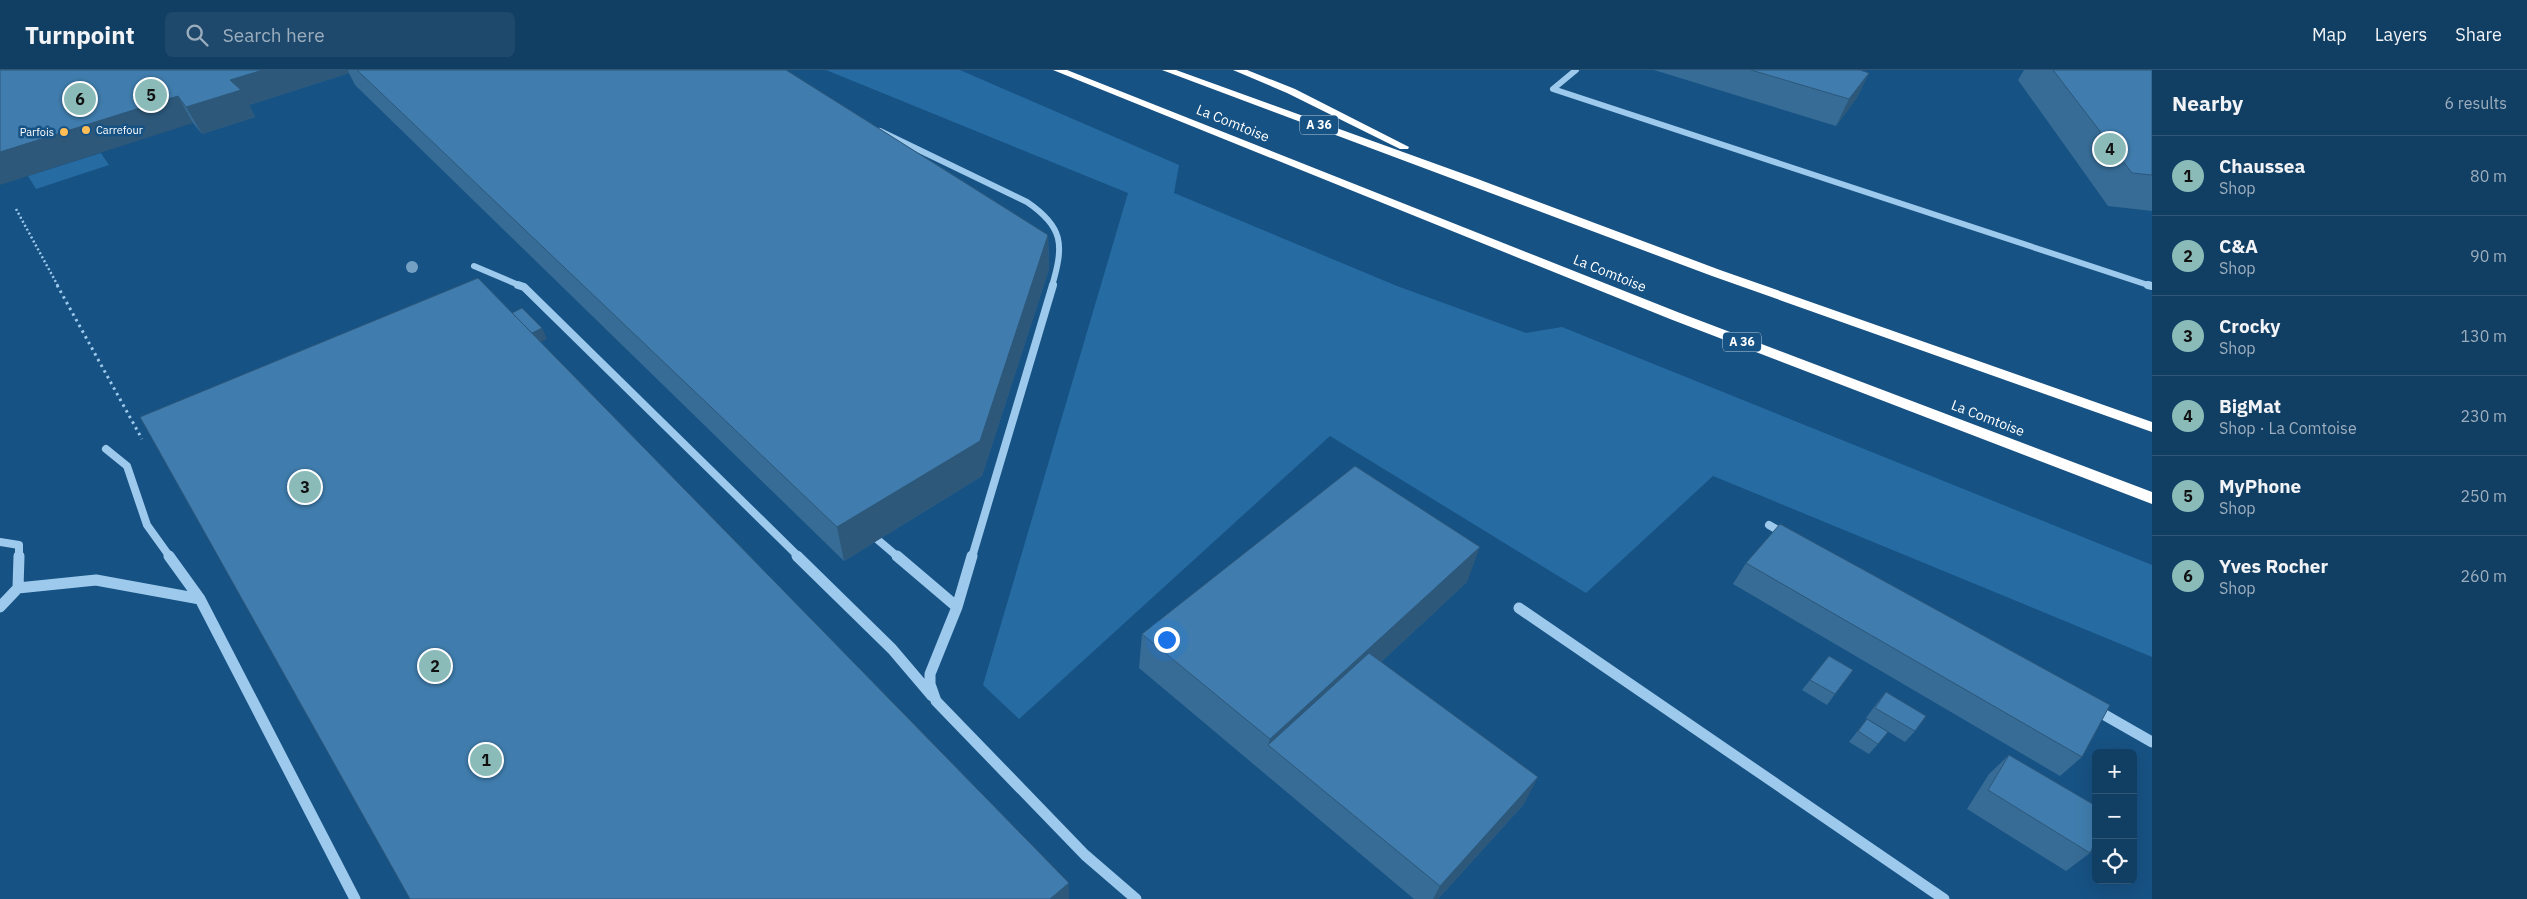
<!DOCTYPE html>
<html lang="en">
<head>
<meta charset="utf-8">
<style>
  :root { --surface:#113e63; --page:#1e496c; --text:#f1f3f6; --muted:#9caebe; --line:#305778; --accent:#8bbbb9 }
  body { margin:0; font-family:"IBM Plex Sans",sans-serif; background:var(--page); color:var(--text) }
  .controls { position:absolute; right:15px; bottom:15px; display:grid; overflow:hidden; border-radius:8px; box-shadow:0 5px 20px #0002 }
  .controls button { width:45px; height:45px; display:grid; place-items:center; padding:0; border:0; border-bottom:1px solid var(--line); background:var(--surface); color:var(--text); font:25px sans-serif }
  .you { position:absolute; left:1166px; top:569px; width:18px; height:18px; margin:-12px; border:4px solid #fff; border-radius:50%; background:#1a73e8; box-shadow:0 0 0 8px #1a73e833 }
  .badge { display:grid; place-items:center; width:32px; height:32px; border-radius:50%; background:var(--accent); color:#111; font-size:16px; font-weight:700 }
  .pin { position:absolute; translate:-50% -50%; border:2px solid #fff; box-shadow:0 1px 5px #0006 }
  .list { margin:0; padding:0; list-style:none }
  h2 { display:flex; justify-content:space-between; align-items:center; height:65px; margin:0; padding:0 20px; font-size:21px }
  h2 small { font-size:16px; font-weight:400; color:var(--muted) }
  .list li { display:grid; grid-template-columns:32px 1fr auto; gap:15px; align-items:center; box-sizing:border-box; height:80px; padding:0 20px; border-top:1px solid var(--line) }
  .list b { display:block; font-size:19px; white-space:nowrap }
  .list p { margin:0; font-size:16px; white-space:nowrap; color:var(--muted) }
  .list em { font-size:16px; font-style:normal; color:var(--muted) }
  .icon { flex:none; width:28px; height:28px; fill:none; stroke:currentColor; stroke-width:2; stroke-linecap:round; stroke-linejoin:round }
  .map { position:relative; flex:none; width:2152px; height:829px; overflow:hidden }
  header { display:flex; align-items:center; gap:30px; box-sizing:border-box; height:70px; padding:0 25px; background:var(--surface); border-bottom:1px solid var(--line) }
  header strong { font-size:24px }
  nav { display:flex; gap:28px; margin-inline-start:auto; font-size:18px }
  .search { width:350px; height:45px; background:var(--page); display:flex; align-items:center; gap:12px; box-sizing:border-box; padding:0 18px; border-radius:8px; color:var(--muted); font-size:19px }
  main { display:flex }
  aside { flex:1; background:var(--surface) }
  .map>svg:first-child { display:block }
</style>
</head>
<body>
<header>
<strong>Turnpoint</strong>
<div class="search"><svg class="icon" aria-label="search" viewBox="0 0 24 24"><circle cx="10" cy="10" r="6"/><path d="M15 15l6 6"/></svg>Search here</div>
<nav><a>Map</a><a>Layers</a><a>Share</a></nav>
</header>
<main>
<div class="map">
<svg width="2152" height="829" viewBox="0 0 2152 829">
  <rect width="100%" height="100%" fill="#175284"/>
  <path fill="#266ba1" d="M826,0H960L1179,95L1174,123L1397,216L1526,263L1562,257L2152,495V587L1713,406L1586,523L1330,366L1019,649L983,615L1128,123Z
    M101,83L109,95L36,119L28,106Z"/>
  <g fill="none" stroke-linecap="round" stroke-linejoin="round">
    <path stroke="#9cc9ec" stroke-width="2.5" stroke-dasharray="2 2.5" stroke-linecap="butt" d="M16,139L58,216"/>
    <path stroke="#9cc9ec" stroke-width="3" stroke-dasharray="2.5 4" stroke-linecap="butt" d="M57,215L142,369"/>
    <path stroke="#9cc9ec" stroke-width="6" d="M1576,0L1553,19L2151,216
      M880,61L1027,132C1064,157 1064,175 1052,216
      M474,196L521,216"/>
    <path stroke="#9cc9ec" stroke-width="8" d="M518,215L524,217L799,487
      M2148,215L2152,216
      M106,379L127,396L147,455L170,487
      M1769,455L1786,465
      M878,470L898,487
      M0,472L19,475V487
      M972,487L1053,215"/>
    <path stroke="#9cc9ec" stroke-width="11" d="M169,486L200,529L355,829
      M797,486L892,579L932,626
      M897,486L957,537
      M972,486L957,537L930,604V614L936,631L1085,785L1136,829
      M18,518L96,510L200,529
      M0,537L18,518L19,486
      M1519,538L1944,829
      M2096,640L2152,672"/>
    <path fill="#fff" fill-rule="evenodd" d="M1053,0H1067L1680,243L2152,422V434L1670,249Z
      M1162,0H1176L1475,108L1720,200L2152,352V362L1712,206Z
      M1233,0H1247L1295,19L1409,77L1408,79H1400L1287,23Z"/>
  </g>
  <circle fill="#74a0c4" cx="412" cy="197" r="6"/>
  <path fill="#376c96" d="M0,0H786L1048,165L1049,199L982,406L844,491L355,15L349,3L249,35L255,47L202,64L193,53Z
    M1654,0H1860L1869,3L1856,29L1836,56Z
    M2024,0H2152V141L2108,136L2018,10Z
    M1746,493L2082,687L2060,706L1733,514Z
    M1467,512L1381,592L1524,734L1438,829H1414L1139,598L1142,564Z
    M1829,586L1835,624L1827,635L1802,620Z
    M1886,622L1915,661L1905,672L1866,648L1877,633Z
    M1867,649L1878,674L1869,684L1849,672Z
    M2009,685L2090,783L2066,801L1967,739L1989,704Z"/>
  <path fill="#2d587a" d="M263,0H348L349,3L249,35L255,47L202,64L186,37L230,10Z
    M1869,3L1856,29L1836,56L1849,29Z
    M178,26L193,53L0,115V82Z
    M1048,165L1049,199L982,406L844,491L837,457Z
    M542,258L547,269L530,277L525,266Z
    M1480,477L1467,512L1281,685L1268,675L1270,669Z
    M1538,707L1524,734L1438,829H1433L1440,816Z
    M1069,813V829H1050Z"/>
  <path fill="#407dae" stroke="#2d587a" d="M0,0H263L230,10L241,20L186,37L178,26L0,82Z
    M357,0H786L1048,165L980,371L837,457Z
    M1751,0H1860L1869,3L1849,29Z
    M2053,0H2152V105L2132,103Z
    M478,208L1069,813L1050,829H410L140,347Z
    M522,238L542,258L532,263L512,243Z
    M1355,396L1480,477L1270,669L1142,564Z
    M1780,454L2110,635L2082,687L1746,493Z
    M1369,583L1538,707L1440,816L1268,675Z
    M1829,586L1853,600L1835,624L1810,610Z
    M1886,622L1926,646L1915,661L1875,638Z
    M1867,649L1888,662L1878,674L1858,661Z
    M2009,685L2096,736V771L2090,783L1988,720Z"/>
  <g fill="#ffbd57" stroke="#175284" stroke-width="2">
    <circle cx="86" cy="60" r="5"/>
    <circle cx="64" cy="62" r="5"/>
  </g>
  <g text-anchor="middle" stroke-width="5" stroke-linejoin="round" paint-order="stroke">
    <g font-size="11" fill="#fff" stroke="#175284" text-anchor="start">
      <text x="96" y="64">Carrefour</text>
      <text x="54" y="66" text-anchor="end">Parfois</text>
    </g>
    <g fill="#175284" stroke="#b9cbda" stroke-width="1">
      <rect x="1300" y="45.5" width="38" height="19" rx="4"/>
      <rect x="1723" y="262.5" width="38" height="19" rx="4"/>
    </g>
    <g font-size="12" font-weight="bold" fill="#fff">
      <text x="1319" y="59">A 36</text>
      <text x="1742" y="276">A 36</text>
    </g>
    <g font-size="14" fill="#fff" stroke="#175284">
      <text transform="translate(1233 53) rotate(22)" y="5">La Comtoise</text>
      <text transform="translate(1610 203) rotate(22)" y="5">La Comtoise</text>
      <text transform="translate(1988 348) rotate(21)" y="5">La Comtoise</text>
    </g>
  </g>
</svg>
<div class="controls">
<button>+</button>
<button>−</button>
<button><svg class="icon" aria-label="locate" viewBox="0 0 24 24"><circle cx="12" cy="12" r="6"/><path d="M12 2v4M12 18v4M2 12h4M18 12h4"/></svg></button>
</div>
<div class="you"></div>
<div class="pin badge" style="left:486px;top:690px">1</div>
<div class="pin badge" style="left:435px;top:596px">2</div>
<div class="pin badge" style="left:305px;top:417px">3</div>
<div class="pin badge" style="left:2110px;top:79px">4</div>
<div class="pin badge" style="left:151px;top:25px">5</div>
<div class="pin badge" style="left:80px;top:29px">6</div>
</div>
<aside>
<h2>Nearby<small>6 results</small></h2>
<ul class="list">
<li><span class="badge">1</span><div><b>Chaussea</b><p>Shop</p></div><em>80 m</em></li>
<li><span class="badge">2</span><div><b>C&amp;A</b><p>Shop</p></div><em>90 m</em></li>
<li><span class="badge">3</span><div><b>Crocky</b><p>Shop</p></div><em>130 m</em></li>
<li><span class="badge">4</span><div><b>BigMat</b><p>Shop · La Comtoise</p></div><em>230 m</em></li>
<li><span class="badge">5</span><div><b>MyPhone</b><p>Shop</p></div><em>250 m</em></li>
<li><span class="badge">6</span><div><b>Yves Rocher</b><p>Shop</p></div><em>260 m</em></li>
</ul>
</aside>
</main>
</body>
</html>
